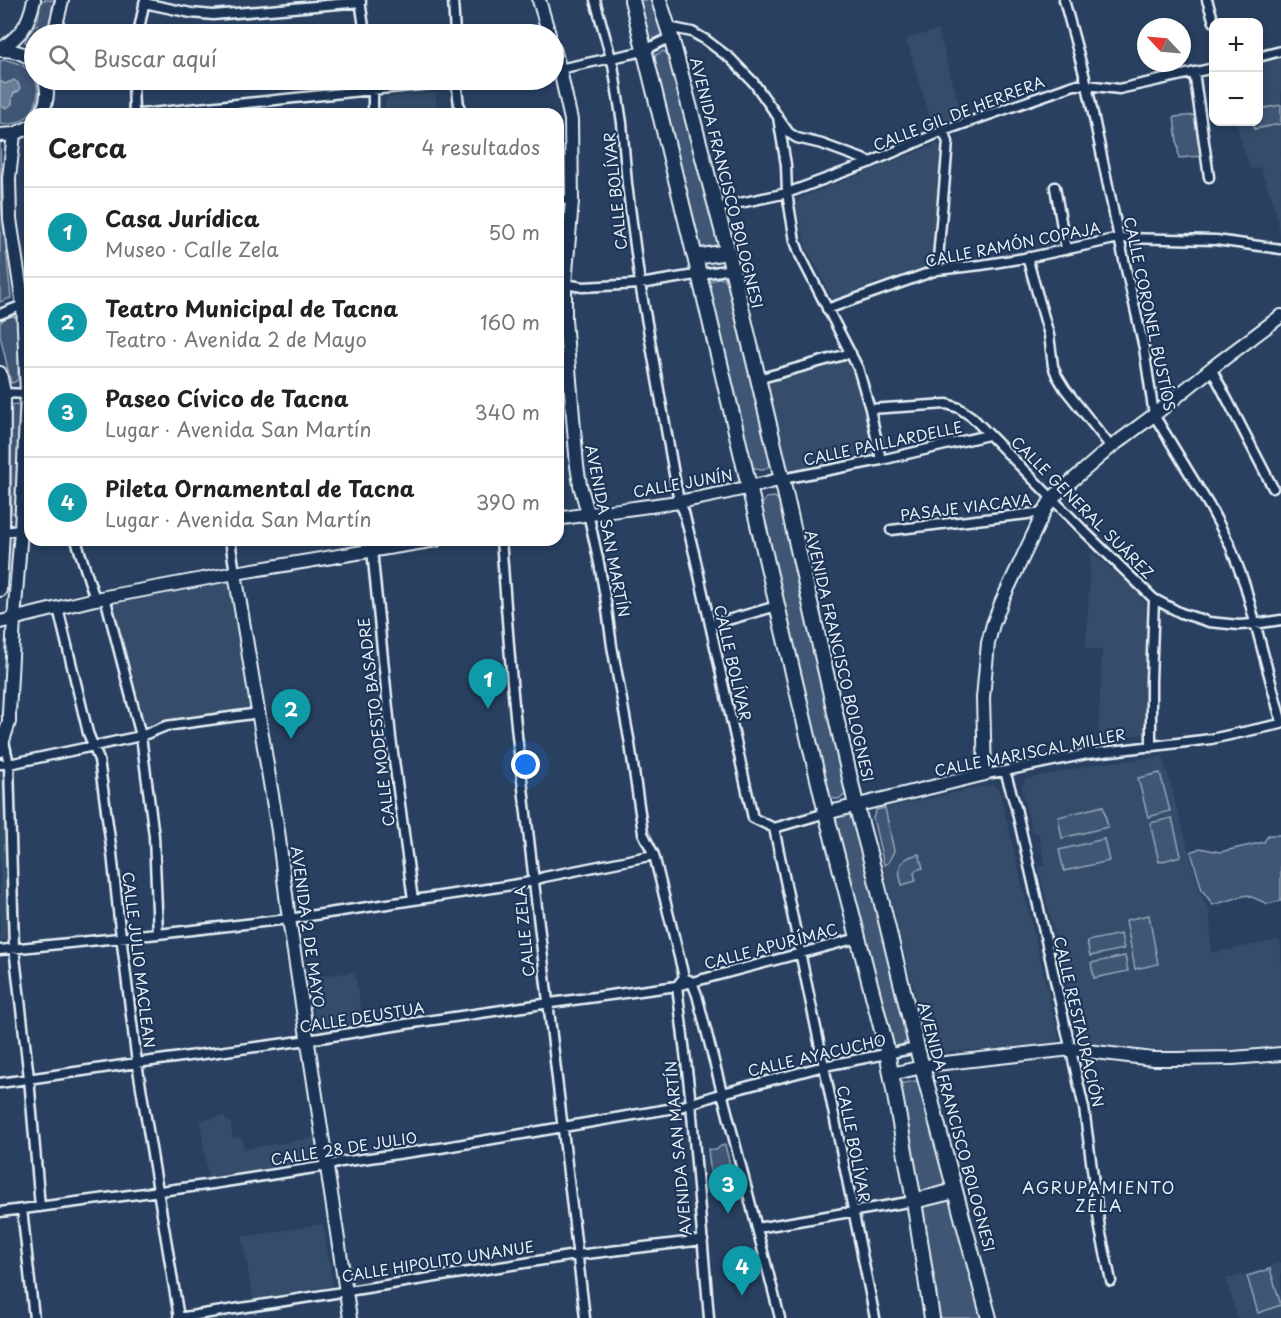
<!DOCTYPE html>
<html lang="es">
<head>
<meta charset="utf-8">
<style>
  :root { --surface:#fff; --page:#f6f6f6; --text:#222; --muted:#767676; --line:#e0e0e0; --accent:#ea580c }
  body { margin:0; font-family:"Playpen Sans",sans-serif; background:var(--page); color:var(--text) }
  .controls { position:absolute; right:18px; top:18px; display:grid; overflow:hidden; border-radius:12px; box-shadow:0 3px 9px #0003 }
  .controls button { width:54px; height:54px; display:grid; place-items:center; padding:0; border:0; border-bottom:2px solid var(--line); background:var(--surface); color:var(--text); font:30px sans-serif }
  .compass { position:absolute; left:1137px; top:18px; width:54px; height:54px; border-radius:50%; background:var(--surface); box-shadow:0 3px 9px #0003; rotate:296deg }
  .you { position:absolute; left:526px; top:765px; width:21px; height:21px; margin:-15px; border:4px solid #fff; border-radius:50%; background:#1a73e8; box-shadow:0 0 0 9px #1a73e833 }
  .badge { display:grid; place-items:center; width:39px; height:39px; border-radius:50%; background:var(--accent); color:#fff; font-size:20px; font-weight:700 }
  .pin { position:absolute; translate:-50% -50px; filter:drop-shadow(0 2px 3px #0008) }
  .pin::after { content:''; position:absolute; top:32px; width:21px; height:18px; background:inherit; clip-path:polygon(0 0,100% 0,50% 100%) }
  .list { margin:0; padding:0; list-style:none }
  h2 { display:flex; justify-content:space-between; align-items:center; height:78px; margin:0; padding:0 24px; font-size:26px }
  h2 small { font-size:20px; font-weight:400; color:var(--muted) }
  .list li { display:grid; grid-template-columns:39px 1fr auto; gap:18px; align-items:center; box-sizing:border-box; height:90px; padding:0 24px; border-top:2px solid var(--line) }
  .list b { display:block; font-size:22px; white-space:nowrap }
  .list p { margin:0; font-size:20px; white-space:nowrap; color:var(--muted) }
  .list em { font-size:20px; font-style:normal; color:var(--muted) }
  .icon { flex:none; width:33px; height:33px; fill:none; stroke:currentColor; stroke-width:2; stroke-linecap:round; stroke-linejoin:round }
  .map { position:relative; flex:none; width:1281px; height:1318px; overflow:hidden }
  .search { position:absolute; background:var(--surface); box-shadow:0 3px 9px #0003; left:24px; top:24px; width:540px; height:66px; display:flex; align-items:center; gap:15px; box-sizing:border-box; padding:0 21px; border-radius:33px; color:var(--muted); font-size:22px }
  .panel { position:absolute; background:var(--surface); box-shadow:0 3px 9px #0003; left:24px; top:108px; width:540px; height:438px; border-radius:18px }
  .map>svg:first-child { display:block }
</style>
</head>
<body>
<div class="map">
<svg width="1281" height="1318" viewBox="0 0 1281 1318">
  <rect width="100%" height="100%" fill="#294061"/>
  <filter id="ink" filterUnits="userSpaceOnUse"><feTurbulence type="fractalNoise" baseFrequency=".0167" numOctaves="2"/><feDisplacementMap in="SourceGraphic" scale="12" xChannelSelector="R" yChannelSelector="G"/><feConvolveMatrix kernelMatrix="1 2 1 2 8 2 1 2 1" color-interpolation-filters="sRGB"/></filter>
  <g filter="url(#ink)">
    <path fill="#364d6b" d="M938,30L963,119L933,128L906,39Z
      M1281,55V237L1273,202L1260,167L1250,170L1236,122H1258L1259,61Z
      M435,93L437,106H453V114H386L385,103L388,97Z
      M937,144L943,148L934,263L931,268L887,284L883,281L873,284L871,289L836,300L832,298L810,253L806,248L796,205L800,198Z
      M851,353L881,460L782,479L758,379Z
      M1091,552L1136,590L1145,603L1149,613L1148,733L1098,741L1102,650L1086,649Z
      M235,573L259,712L166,726L141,736L105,597Z
      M1163,757L1200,892L1210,913L1211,953L1279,940L1281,947V1048L1227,1049L1199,1054L1106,1045L1092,1046L1084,1045L1081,1043L1038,867L1045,865L1038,832L1032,833L1022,790V785L1026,779L1102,763Z
      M3,768L6,784L8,940H0V775Z
      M992,785L999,789L1059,1038L1054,1044L936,1053L928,1045L888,887L873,815L876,810L885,808Z
      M355,972L363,1024L321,1031L316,1027L309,977Z
      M225,1116L226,1121H230L233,1138L241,1137L244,1149L313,1138L317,1162L314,1165L253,1175L208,1179L200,1120Z
      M323,1224L333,1286L253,1299L242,1237Z
      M1281,1262V1318H1237L1226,1279L1259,1271Z"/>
    <path fill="#415774" stroke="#94a4b6" stroke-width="1.5" d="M41,0H54L48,29L50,30L49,34H34V47L25,42C25,38 32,31 34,25H37Z
      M639,0H654L664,31L661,38L654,41L649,37Z
      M663,51L672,56L720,248L697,250L653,64L654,56Z
      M4,60C55,65 44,130 0,124V61Z
      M1281,105V124L1254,129L1253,122H1258L1259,109Z
      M1197,115L1202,156L1179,158L1174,117Z
      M0,142L2,211L11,298L0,302Z
      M718,278L726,279L732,286L772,461C766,472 762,472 751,466L706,292L709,282Z
      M12,316L19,318L18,379L15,382L11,383L0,335V323L4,319Z
      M19,404L16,513H11V405Z
      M774,497L783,502L848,791C842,799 837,801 828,797L761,505L766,498Z
      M1160,773L1170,811L1148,817L1138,778Z
      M1103,806L1108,827L1062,838L1058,817Z
      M885,808L894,851L888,863L884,865L873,818L876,810Z
      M850,812L854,816L910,1036C905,1043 902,1047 893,1046L833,818L839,813Z
      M1172,818L1181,856L1159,862L1150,823Z
      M1268,835H1281V901L1268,904L1247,895L1213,905L1202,890L1191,852L1200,848L1220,852L1264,842Z
      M1104,839L1109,861L1064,871L1059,850Z
      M919,854L923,868L916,870L914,873L916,881L902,885C896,866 900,858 919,854Z
      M1149,915L1158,964L1135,969L1126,920Z
      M1121,934L1124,949L1090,956L1087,941Z
      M1125,956L1128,971L1094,978L1091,963Z
      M921,1080L948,1187L920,1196L898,1084Z
      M725,1145L732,1173L721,1171L711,1177L708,1149L716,1150L721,1146Z
      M949,1198L953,1200L984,1318H938L923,1206Z
      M1270,1269L1281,1305L1258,1313L1247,1276Z"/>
    <path fill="#6b7c95" stroke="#9dabbd" stroke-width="1.5" d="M14,80L18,83L20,88L19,91L14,93L12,98V104L7,108L0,106V81L5,84Z"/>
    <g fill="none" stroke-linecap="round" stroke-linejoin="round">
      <defs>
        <path id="street" d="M360,0L365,34
          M453,0L455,34
          M595,0L613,65L622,123L627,184L640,284L679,502L684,512L695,557L753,818L774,828
          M1064,0L1087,85L1119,238L1144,348L1154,415L1210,507L1230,545L1245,585L1281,720
          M1207,0L1214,22
          M144,3L191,13L213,15L361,2
          M668,27L692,32L706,40L731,59L754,83L778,117L786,165L787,193L795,241L800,255L858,368L870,409L881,460
          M138,34L145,0
          M1258,57L1281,51
          M554,70L635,53L645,50L671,37
          M1194,72L1209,177
          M133,80L134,114
          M372,80L373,89V114
          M456,80L460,114
          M141,114L467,80
          M779,119L789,133L797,138L822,144L871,162
          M1055,187L1066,249
          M558,198L572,201
          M717,208L787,193L871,162L943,131L1074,85H1087L1119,89L1214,68
          M1027,257L1049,335L1053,366L1057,376L1065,389L1111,447
          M937,270L948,142L943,131
          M558,283L583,287L640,284L732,269
          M827,309L937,270L981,265L1031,257L1119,238L1216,240L1281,249
          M0,314L23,305H30
          M1211,368L1273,488
          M758,379L851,353
          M4,393L30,394
          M870,409L947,404L959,408L972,417L1086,533L1154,599L1181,613L1209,622L1239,625L1254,624L1281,620
          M782,479L881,460L988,435
          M588,513L599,563L606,602L612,646L630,744L643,833L654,855L684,977L677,986L691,1103L709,1318
          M891,530L1044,512
          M0,533L30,528
          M76,540L95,599
          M230,540L235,573
          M371,540L391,738L413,900
          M501,540C507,614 511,688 520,762C540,948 563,1133 585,1318
          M105,597L141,736L154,836L158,934
          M58,608L88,733L99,760L112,853L119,920L137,1063L179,1318
          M710,625L777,606
          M4,741L9,764L14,948L29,1078L40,1207
          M1151,747V681L1154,599
          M0,764H9L141,736L166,726L259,713
          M1005,771L1016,808L1084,1108L1100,1229L1111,1281
          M985,774L1005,771L1087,754L1211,739L1281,724
          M774,828L824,1066L875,1318
          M774,828L826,813
          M0,950L158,934L289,919L525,883L544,877L654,855
          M689,980L692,982L697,995L780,1318
          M0,1083L137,1063L308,1040L406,1024L536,1005L677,986L858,938
          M22,1209L34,1318
          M0,1212L206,1185L327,1166L341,1162L440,1148L680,1107L723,1093L824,1066L917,1048
          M757,1228L914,1201
          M178,1318L569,1256L703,1240"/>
        <path id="secondary" d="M539,0L549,34
          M54,34L62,0
          M554,49L560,70L571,120L572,201L565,284V319L577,466L580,485L588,513
          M0,50C22,34 28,26 34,0
          M0,50C13,50 25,52 34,62
          M41,114C47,103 49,92 45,80
          M0,135L14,134L30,127
          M0,373L4,393L3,532L0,590
          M558,519C598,512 638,508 678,502C713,496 748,488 782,479
          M235,573L278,831L289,919L350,1318
          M0,622L95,599L235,573L436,540
          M0,750L9,722V713L14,619L21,530L27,394L23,305L10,219L9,178L14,134
          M826,813L985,774L983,698L988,643L993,624L1002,601L1044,512L1052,498L1111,447L1154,415L1217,364L1281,316
          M891,1074L936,1064L1071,1049L1153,1059H1176L1233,1058L1281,1054"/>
        <path id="primary" d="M632,0L695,257L826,813L886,1046L914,1201L932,1318
          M659,0L671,37L728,252L782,479L856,805L875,875L917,1048L989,1318
          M695,257L728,252
          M914,1201L955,1191"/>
      </defs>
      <use href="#street" stroke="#e8f1f8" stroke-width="13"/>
      <use href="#secondary" stroke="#e8f1f8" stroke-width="16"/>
      <use href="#primary" stroke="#e8f1f8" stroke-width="18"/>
      <use href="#street" stroke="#1d3557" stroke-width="8"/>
      <use href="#secondary" stroke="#1d3557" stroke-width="12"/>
      <use href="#primary" stroke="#1d3557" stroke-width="14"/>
    </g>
  </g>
  <g text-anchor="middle" stroke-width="4.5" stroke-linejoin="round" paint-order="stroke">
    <g font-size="15" fill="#e8f1f8" stroke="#1d3557">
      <text transform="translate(959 114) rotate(-21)" y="5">CALLE GIL DE HERRERA</text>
      <text transform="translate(726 183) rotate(76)" y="5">AVENIDA FRANCISCO BOLOGNESI</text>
      <text transform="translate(616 191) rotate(-96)" y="5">CALLE BOLÍVAR</text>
      <text transform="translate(1013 245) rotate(-11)" y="5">CALLE RAMÓN COPAJA</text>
      <text transform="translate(1149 314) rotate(78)" y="5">CALLE CORONEL BUSTÍOS</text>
      <text transform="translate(883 444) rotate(-12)" y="5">CALLE PAILLARDELLE</text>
      <text transform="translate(683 484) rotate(-10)" y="5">CALLE JUNÍN</text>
      <text transform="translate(966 508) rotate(-7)" y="5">PASAJE VIACAVA</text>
      <text transform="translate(1082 508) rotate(45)" y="5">CALLE GENERAL SUÁREZ</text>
      <text transform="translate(607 531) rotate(79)" y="5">AVENIDA SAN MARTÍN</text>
      <text transform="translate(839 656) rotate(77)" y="5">AVENIDA FRANCISCO BOLOGNESI</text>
      <text transform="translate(732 663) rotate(77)" y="5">CALLE BOLÍVAR</text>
      <text transform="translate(377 722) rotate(-97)" y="5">CALLE MODESTO BASADRE</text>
      <text transform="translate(1030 753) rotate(-11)" y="5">CALLE MARISCAL MILLER</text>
      <text transform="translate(307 927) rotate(82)" y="5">AVENIDA 2 DE MAYO</text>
      <text transform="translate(525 931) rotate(-96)" y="5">CALLE ZELA</text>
      <text transform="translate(771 947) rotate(-15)" y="5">CALLE APURÍMAC</text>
      <text transform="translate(138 960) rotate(83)" y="5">CALLE JULIO MACLEAN</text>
      <text transform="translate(362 1018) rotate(-9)" y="5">CALLE DEUSTUA</text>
      <text transform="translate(1078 1022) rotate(77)" y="5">CALLE RESTAURACIÓN</text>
      <text transform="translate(817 1056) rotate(-13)" y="5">CALLE AYACUCHO</text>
      <text transform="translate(956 1127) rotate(75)" y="5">AVENIDA FRANCISCO BOLOGNESI</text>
      <text transform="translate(853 1144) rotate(79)" y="5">CALLE BOLÍVAR</text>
      <text transform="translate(679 1148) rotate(-95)" y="5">AVENIDA SAN MARTÍN</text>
      <text transform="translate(344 1149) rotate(-9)" y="5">CALLE 28 DE JULIO</text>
      <text transform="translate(438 1262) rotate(-9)" y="5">CALLE HIPOLITO UNANUE</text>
    </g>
    <g font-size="16" letter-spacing="1.5" fill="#e8f1f8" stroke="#1d3557">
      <text x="1099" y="1194">AGRUPAMIENTO<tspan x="1099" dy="18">ZELA</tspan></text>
    </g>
  </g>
</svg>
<div class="controls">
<button>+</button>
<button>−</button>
</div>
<svg class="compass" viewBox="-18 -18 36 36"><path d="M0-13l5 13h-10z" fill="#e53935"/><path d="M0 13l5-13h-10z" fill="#767676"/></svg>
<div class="you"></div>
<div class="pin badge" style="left:488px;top:709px;background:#0f9aa8">1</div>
<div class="pin badge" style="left:291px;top:739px;background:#0f9aa8">2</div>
<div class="pin badge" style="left:728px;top:1214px;background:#0f9aa8">3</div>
<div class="pin badge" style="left:742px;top:1296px;background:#0f9aa8">4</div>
<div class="search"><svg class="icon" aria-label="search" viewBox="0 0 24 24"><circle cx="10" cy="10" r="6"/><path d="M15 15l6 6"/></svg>Buscar aquí</div>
<section class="panel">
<h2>Cerca<small>4 resultados</small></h2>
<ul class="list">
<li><span class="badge" style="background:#0f9aa8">1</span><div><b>Casa Jurídica</b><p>Museo · Calle Zela</p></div><em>50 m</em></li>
<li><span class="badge" style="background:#0f9aa8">2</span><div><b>Teatro Municipal de Tacna</b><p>Teatro · Avenida 2 de Mayo</p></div><em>160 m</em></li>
<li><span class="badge" style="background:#0f9aa8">3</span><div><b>Paseo Cívico de Tacna</b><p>Lugar · Avenida San Martín</p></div><em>340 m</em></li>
<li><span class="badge" style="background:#0f9aa8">4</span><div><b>Pileta Ornamental de Tacna</b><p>Lugar · Avenida San Martín</p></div><em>390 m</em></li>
</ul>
</section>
</div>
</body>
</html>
